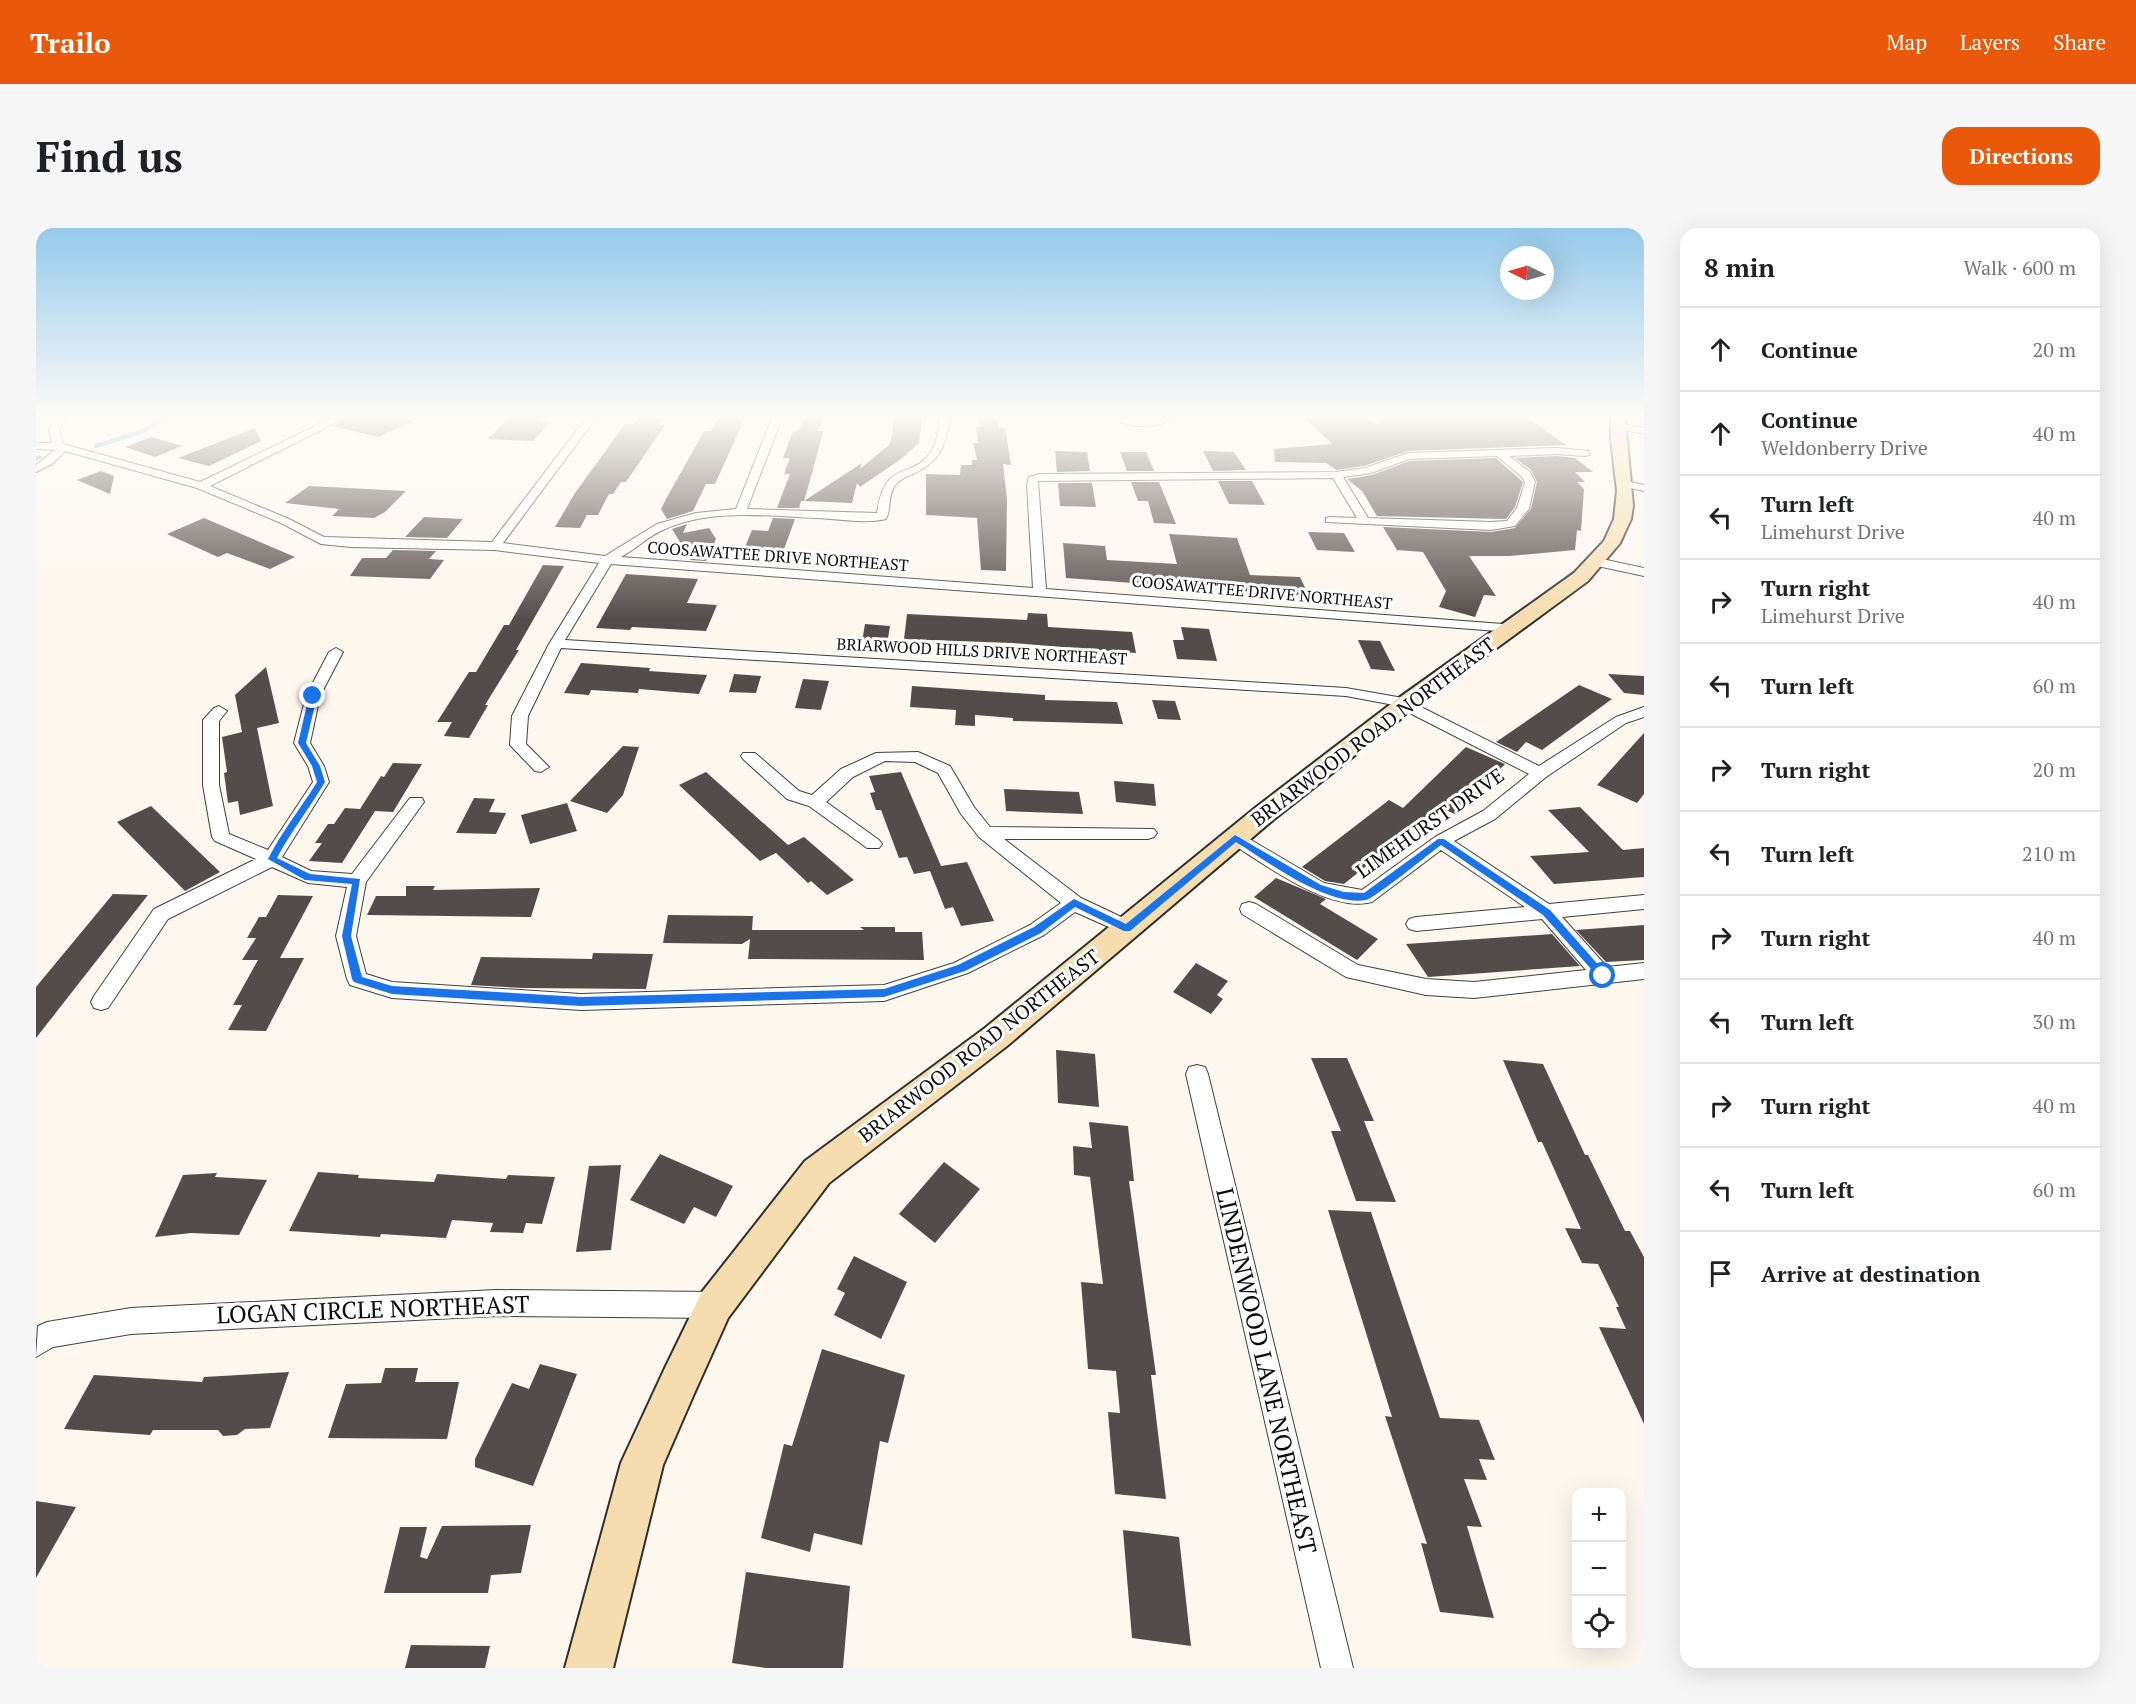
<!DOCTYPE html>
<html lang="en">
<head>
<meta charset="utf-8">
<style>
  :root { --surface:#fff; --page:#f6f6f6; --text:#202124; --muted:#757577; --line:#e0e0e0; --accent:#ea580c }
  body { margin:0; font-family:"PT Serif",serif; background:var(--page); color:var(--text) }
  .controls { position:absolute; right:18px; bottom:18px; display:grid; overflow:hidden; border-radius:12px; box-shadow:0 6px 24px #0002 }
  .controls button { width:54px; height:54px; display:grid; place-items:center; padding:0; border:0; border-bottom:2px solid var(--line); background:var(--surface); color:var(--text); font:30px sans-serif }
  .compass { position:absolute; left:1464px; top:18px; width:54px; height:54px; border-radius:50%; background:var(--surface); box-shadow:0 6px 24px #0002; rotate:275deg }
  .stop { position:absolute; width:18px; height:18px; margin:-14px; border:4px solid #1a73e8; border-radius:50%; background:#fff }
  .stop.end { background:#1a73e8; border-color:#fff; box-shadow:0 2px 6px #0008 }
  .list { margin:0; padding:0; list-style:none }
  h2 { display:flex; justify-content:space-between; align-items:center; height:78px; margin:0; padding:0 24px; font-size:26px }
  h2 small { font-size:20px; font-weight:400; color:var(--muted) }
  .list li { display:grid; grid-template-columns:39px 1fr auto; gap:18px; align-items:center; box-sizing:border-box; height:84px; padding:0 24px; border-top:2px solid var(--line) }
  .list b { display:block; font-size:22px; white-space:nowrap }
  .list p { margin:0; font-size:20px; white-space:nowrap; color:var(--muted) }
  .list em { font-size:20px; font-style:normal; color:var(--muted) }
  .icon { flex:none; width:33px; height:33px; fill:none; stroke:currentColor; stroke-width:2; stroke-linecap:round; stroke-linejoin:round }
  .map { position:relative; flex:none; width:1608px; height:1440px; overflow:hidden; border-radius:18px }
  header { display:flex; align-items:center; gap:36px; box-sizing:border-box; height:84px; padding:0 30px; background:var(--accent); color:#fff }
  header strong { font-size:28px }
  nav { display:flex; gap:33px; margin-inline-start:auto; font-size:21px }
  .intro { display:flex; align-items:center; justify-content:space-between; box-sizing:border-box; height:144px; padding:0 36px }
  h1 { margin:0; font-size:42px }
  .button { padding:15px 27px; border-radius:18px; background:var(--accent); color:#fff; font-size:21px; font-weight:700 }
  main { display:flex; gap:36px; padding:0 36px }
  aside { flex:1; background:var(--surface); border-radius:18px; box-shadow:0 6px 24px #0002 }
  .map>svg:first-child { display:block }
</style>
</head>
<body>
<header>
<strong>Trailo</strong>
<nav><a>Map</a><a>Layers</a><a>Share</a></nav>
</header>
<div class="intro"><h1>Find us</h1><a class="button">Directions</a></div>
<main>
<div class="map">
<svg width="1608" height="1440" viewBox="0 0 1608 1440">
  <rect width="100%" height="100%" fill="#fdf7ee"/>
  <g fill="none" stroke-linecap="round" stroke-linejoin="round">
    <path stroke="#47adbf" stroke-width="4" d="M60,218L108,203L129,190
      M0,231L3,229"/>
  </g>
  <path fill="#544c4a" d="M311,190H384L342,209L297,198Z
    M477,190H505L502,194H514L497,213L452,211L471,191Z
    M602,190H627L623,197H629L590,254H585L577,266H573L562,287H551L544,300L519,299L539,265L589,196H598Z
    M683,190H709L679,256H670L657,283L631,291L625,281L630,271L668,203H675Z
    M768,190H787L782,203H787L778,238L768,273H765L763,280H741L754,246H748L754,230H747L756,205L763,202Z
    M859,190H886L883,215L865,231L824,259L821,255L816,275L768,273L826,235L824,241L854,216Z
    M943,190H961L963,199L969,200L975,237L967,236L971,271L970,343L945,342L941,290L890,287V246L924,247L925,237H936V232H941L937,215H942L940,199H944Z
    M1269,190H1329L1340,197L1345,194L1346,190H1492L1530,217L1372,223L1328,238L1300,242L1290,235L1239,234L1238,221L1296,216Z
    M219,200L225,213L173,238L142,230Z
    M115,209L146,218L119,229L89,219Z
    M1019,223L1051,224L1054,243L1021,244Z
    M1167,223L1198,224L1210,242L1177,243Z
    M1084,224H1110L1118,243H1091Z
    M1521,228L1539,230L1557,244H1539L1549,254H1541L1548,261L1545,303L1541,302L1539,322L1473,328H1433L1460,368L1448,367L1439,389L1403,379L1410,363L1387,324L1361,322L1347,299L1455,304L1479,300L1495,281L1501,254L1495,242L1479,230Z
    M1460,230L1487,254L1479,279L1470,291L1341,288L1326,263L1311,251L1336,247L1373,233Z
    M65,243L78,248L74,266L41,252Z
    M1182,253H1216L1229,277L1193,276Z
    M1095,254H1123L1140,296L1118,295L1112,273H1102Z
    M1022,255H1056L1060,279L1024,278Z
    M273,258L370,263L349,284L338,290L296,288L303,281L249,275Z
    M388,289L427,291L411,310L369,309Z
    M168,290L259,329L234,341L191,325L182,329L131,306Z
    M737,290L759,291L748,321L709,319L716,302L732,303Z
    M651,296L647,305L673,300L680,311L670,333L655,332L636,301Z
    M1272,304L1308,305L1319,324L1281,322Z
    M1133,306L1201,310L1214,347L1264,349L1273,368L1030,350L1027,315L1069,318L1071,332L1141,336Z
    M357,322L400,323L393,331L408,332L394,351L314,348L326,330H350Z
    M507,337L528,338L480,422H483L449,477H452L433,510L408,508L416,494H401L433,444H440L468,397H473Z
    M590,346L662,351L651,375L681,377L670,403L596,399L594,402L560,400Z
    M992,385L1011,386L1012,399L1096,404L1100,425L976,415L868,411L871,386L991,392Z
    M829,396L854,398L851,416L826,414Z
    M1145,399L1173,401L1181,433L1141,431L1137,412H1148Z
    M1322,412L1344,413L1359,443L1335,441Z
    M545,435L614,440L613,443L671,447L663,466L603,461L602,465L555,462L553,467L528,465Z
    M230,439L243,495L221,500L237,578L204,587L202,573L192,575L188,545L191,544L186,509L206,504L199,467Z
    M698,446L725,448L720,465L693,464Z
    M1572,446L1608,448V467L1588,465Z
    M767,451L793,453L785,482L759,480Z
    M1543,457L1576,471L1506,522L1490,514L1481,524L1460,514Z
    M876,458L1009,467V472L1081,474L1087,496L977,493V490L939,487V498L919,497L920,482L874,479Z
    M1116,472L1139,473L1145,492L1122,491Z
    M1608,505V566L1601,575L1561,557Z
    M587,518L603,519L587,567L571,585L534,573Z
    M1430,519L1469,536L1421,587L1403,579L1308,656L1289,653L1266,639L1353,572L1367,580Z
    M357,535L386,536L357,584L339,583L306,635L273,633L286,615H279L292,596H298L309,580L324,581L345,548L348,549Z
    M670,544L752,617L768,609L818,652L791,667L775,653L772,655L740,625L724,633L643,557Z
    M865,544L905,638L931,634L958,693L925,698L917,679L909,681L894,643L878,646L871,629L863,630L845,582H840L834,565L839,564L833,548Z
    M1078,553L1118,556L1120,578L1080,574Z
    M968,561L1043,564L1047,586L970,583Z
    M438,570L459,571L453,584L470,585L460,606L420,605Z
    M531,575L541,603L494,616L485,587Z
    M115,578L184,644L149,663L81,594Z
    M1544,579L1587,622L1608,620V649L1518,656L1494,628L1553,624L1512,582Z
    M1240,650L1290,671L1284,676L1342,711L1321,732L1218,669Z
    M370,658H399L397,662L504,660L495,689L331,687L340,668H370Z
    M77,666L112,667L0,810V759Z
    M242,667L277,668L244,730H268L230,803L192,802L206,777H197L222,732H206L220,710H211L223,689H230Z
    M632,687L717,688L716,702H828L824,699H859V704H886L888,732L712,731L714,711L706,716L627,715Z
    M1608,697V732L1570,734L1540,702Z
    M1516,706L1544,738L1392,749L1370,716Z
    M557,725L617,726L610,761L487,760L435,757L445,729L556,731Z
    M1160,735L1192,753L1181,767L1187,771L1175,786L1137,764Z
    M1020,822L1059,826L1063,879L1022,875Z
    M1275,830H1311L1338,893H1328L1360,974L1320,973L1295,903H1305Z
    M1467,832L1507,836L1549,927H1552L1589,1003H1594L1608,1029V1196L1563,1099L1590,1101L1580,1079H1583L1562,1036L1546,1035L1529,1000L1545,1001L1506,914H1502Z
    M1053,894L1092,898L1098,953H1093L1120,1147H1115L1130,1271L1079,1266L1072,1184L1084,1185L1080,1143L1052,1141L1045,1054L1067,1056L1054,949L1038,947L1037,918L1056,920Z
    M624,926L697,958L680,989L658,979L648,996L594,972Z
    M908,934L944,961L899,1015L863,986Z
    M585,937L575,1022L540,1024L553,938Z
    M282,944L323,947L322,950L398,954L401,946L470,951L472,947L519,949L506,996L490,995L487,1005L454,1004L457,995L416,992L410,1010L345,1006L344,1009L253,1003Z
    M181,945L179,949L231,952L203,1007L155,1005L119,1009L147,947Z
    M1292,982L1335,984L1404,1190L1443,1192L1459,1232L1443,1231L1451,1252L1428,1251L1446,1299L1431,1298L1458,1390L1404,1384L1385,1315L1391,1316L1349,1188L1356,1189Z
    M818,1028L871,1054L845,1111L798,1087L809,1065L801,1061Z
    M786,1121L869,1147L852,1215L844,1213L826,1317L778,1305L774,1324L725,1310L748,1216L756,1218Z
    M504,1136L541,1146L497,1258L439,1239V1231L476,1155L493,1161Z
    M349,1140H382L379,1154H423L411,1211L292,1210L310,1156L345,1155Z
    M253,1144L234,1200L209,1201L201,1207L187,1208L182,1202H117L114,1207L28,1201L58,1147L166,1154L168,1149Z
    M0,1273L40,1279L0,1350Z
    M495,1297L485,1345L455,1347L452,1365H348L364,1299H391L384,1329L391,1331L406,1298Z
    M1087,1302L1143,1309L1155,1418L1096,1410Z
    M710,1344L814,1358L807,1440H730L696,1435Z
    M375,1417L454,1418L449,1440H369Z"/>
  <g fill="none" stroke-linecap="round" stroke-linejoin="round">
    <defs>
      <path id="street" d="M19,190H30L23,202L27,216L164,254L296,190H309L174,258L253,291L288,309L456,314L550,190H560L467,315L569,328L621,296L660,285L700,281L736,190H746L711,281L841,285C849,228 877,254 896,222C902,213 902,201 903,190H913C911,218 903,234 877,246C870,249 862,252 858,259C852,269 855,282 850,291C829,296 803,291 781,290C732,288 673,280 627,302C611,309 600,321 585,329L997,360L991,257L993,249L1004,246L1300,244L1329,240L1372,225L1521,220L1553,223V227L1549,228L1521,226L1473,228L1494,244L1499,254L1493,281L1479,298L1455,302L1290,294V290L1294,289L1321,290L1297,250L1002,253L1010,361L1480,397L1482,400L1480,403L1475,404L575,336L529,412L1310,460L1367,470L1503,538L1580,489L1608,479V489L1590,495L1510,549L1459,591L1418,613L1513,676L1608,667V681L1526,689L1571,739L1608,735V751L1438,770L1390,767L1310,749L1206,686L1204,681L1206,676L1213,674L1220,676L1322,737L1390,751L1438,754L1550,742L1506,691L1380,703L1373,701L1370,696L1373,691L1380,689L1489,679L1405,622L1336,674C1294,686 1227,635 1193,614L1190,610L1193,606H1205L1288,655L1326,662L1399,609L1447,583L1493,546L1358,477L1310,468L525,420L492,488L490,516L513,539L505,544L499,543L474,517L476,488L513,416L563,335L459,322L315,319L285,316L245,295L161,260L29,223L16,236L0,244V237L19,222L0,221V215H16L13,202ZM1461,228L1485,248L1489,254L1481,280L1471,293L1455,294L1332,290L1307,249L1335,245L1373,231Z
        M1078,190L1108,192L1137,190C1122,201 1093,201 1078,190Z
        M1331,190H1343L1344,192L1339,195Z
        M1581,195L1608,200V206L1578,200V196Z
        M1589,253L1608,257V263L1585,258V254Z
        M1561,330L1608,340V348L1557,337L1555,334Z
        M300,420L307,424L284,468L274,515L288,538L293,554L246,629L275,643L316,646L374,570H386L388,574L330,654L320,708L330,746L356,754L545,766L848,757L918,735L994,697L1025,675L943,609L925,586L902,545L879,534L849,533L817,549L790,574L843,612L846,616L843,620H831L773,578L751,571L707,531L705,528L707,525H719L763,563L776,567L805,541L840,525L882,524L914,538L938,579L954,599L1118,601L1121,605L1118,609L1112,611H968L1045,670L1098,695L1101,700L1098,705L1091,707L1039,684L1008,707L932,745L848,773L545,782L356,770L314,757L311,751L300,708L311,659L272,655L236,639L132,691L72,780L65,782L58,780L55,774L58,768L118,681L220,631L179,613L176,609L167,557V492L178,480L183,478L191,483L183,493V557L193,606L232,622L277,554L272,538L258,515L270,468L293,424Z
        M1161,837L1169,839L1172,846L1317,1440H1285L1150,846L1153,839Z
        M460,1062L679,1064L688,1068L692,1077L688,1086L679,1090L460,1088L95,1106L17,1119L0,1129L2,1098L11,1094L95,1080Z"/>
      <path id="secondary" d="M1575,190H1589L1597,278L1595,291L1584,315L1552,353L1376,482L1237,592L971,818L793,955L692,1090L657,1168L627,1237L577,1440H529L585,1235L629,1140L666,1064L769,933L949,800L1219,580L1360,472L1538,345L1568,313L1578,291L1581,263L1575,211Z"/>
    </defs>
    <use href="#street" stroke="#404040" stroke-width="2"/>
    <use href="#secondary" stroke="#2f2f2f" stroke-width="4"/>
    <use href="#street" fill="#fff" fill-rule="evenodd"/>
    <use href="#secondary" fill="#f6ddb0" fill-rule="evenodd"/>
  </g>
  <linearGradient id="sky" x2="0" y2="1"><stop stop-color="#95c9eb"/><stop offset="0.48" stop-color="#fefbf7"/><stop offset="1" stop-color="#fefbf7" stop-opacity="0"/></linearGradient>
  <rect width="1608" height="392" fill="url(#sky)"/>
  <path fill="#1a73e8" d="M277,466L281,468L270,515L284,538L289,554C274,580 255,603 241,630L274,646L324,651L315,708L326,749L356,758L545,769L848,761L922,737L998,699L1038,671L1090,696L1199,607L1285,657L1308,664L1328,665L1402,611H1408L1514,682L1572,748L1571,751H1564L1507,687L1405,617C1393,626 1339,670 1330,672C1292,679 1232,634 1200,614L1094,703H1088L1039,679L1005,705L929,743L848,769L545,778L356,766L318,754L316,751L306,708L316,656L269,652L232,631C246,603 265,580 281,554L276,538L262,515L273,468Z"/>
  <g text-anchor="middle" stroke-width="6" stroke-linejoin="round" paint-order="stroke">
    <g font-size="16" fill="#0d0d0d" stroke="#fff">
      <text transform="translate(742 328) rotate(4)" y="6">COOSAWATTEE DRIVE NORTHEAST</text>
      <text transform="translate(1226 364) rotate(5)" y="6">COOSAWATTEE DRIVE NORTHEAST</text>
      <text transform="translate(946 423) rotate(3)" y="6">BRIARWOOD HILLS DRIVE NORTHEAST</text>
    </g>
    <g font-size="20" fill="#0d0d0d" stroke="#fff">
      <text transform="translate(1337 504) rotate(-37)" y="7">BRIARWOOD ROAD NORTHEAST</text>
      <text transform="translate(1394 595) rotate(-35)" y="7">LIMEHURST DRIVE</text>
      <text transform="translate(943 818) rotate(-38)" y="7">BRIARWOOD ROAD NORTHEAST</text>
    </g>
    <g font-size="24" fill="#0d0d0d" stroke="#fff">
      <text transform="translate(337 1082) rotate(-2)" y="8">LOGAN CIRCLE NORTHEAST</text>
      <text transform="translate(1230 1143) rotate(77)" y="8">LINDENWOOD LANE NORTHEAST</text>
    </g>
  </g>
</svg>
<div class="controls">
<button>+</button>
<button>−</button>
<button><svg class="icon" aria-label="locate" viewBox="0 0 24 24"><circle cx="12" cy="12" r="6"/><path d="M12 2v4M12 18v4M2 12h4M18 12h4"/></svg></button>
</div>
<svg class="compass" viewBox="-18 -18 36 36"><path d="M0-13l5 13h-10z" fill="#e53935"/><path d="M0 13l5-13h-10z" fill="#757577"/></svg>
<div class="stop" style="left:1567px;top:748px"></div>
<div class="stop end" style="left:277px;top:468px"></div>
</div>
<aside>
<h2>8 min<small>Walk · 600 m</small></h2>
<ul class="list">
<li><svg class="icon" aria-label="ahead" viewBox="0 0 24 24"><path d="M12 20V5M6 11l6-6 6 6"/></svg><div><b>Continue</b></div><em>20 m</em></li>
<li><svg class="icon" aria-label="ahead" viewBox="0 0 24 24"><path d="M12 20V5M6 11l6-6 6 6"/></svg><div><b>Continue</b><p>Weldonberry Drive</p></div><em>40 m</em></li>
<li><svg class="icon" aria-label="left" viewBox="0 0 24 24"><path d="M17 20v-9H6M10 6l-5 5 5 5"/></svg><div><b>Turn left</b><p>Limehurst Drive</p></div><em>40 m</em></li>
<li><svg class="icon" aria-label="right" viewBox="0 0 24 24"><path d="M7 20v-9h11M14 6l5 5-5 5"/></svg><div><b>Turn right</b><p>Limehurst Drive</p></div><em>40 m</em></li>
<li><svg class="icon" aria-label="left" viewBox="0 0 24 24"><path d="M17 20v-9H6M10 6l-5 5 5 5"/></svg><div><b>Turn left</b></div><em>60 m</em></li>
<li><svg class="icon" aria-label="right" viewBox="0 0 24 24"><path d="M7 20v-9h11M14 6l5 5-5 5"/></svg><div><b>Turn right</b></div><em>20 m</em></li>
<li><svg class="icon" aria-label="left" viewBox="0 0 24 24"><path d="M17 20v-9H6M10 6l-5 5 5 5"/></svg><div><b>Turn left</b></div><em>210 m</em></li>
<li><svg class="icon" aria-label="right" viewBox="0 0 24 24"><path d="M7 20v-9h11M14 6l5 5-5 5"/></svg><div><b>Turn right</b></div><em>40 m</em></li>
<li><svg class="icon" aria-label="left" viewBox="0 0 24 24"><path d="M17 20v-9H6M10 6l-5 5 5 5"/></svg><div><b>Turn left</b></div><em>30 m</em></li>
<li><svg class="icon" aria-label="right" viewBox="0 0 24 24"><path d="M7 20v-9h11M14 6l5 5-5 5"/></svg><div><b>Turn right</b></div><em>40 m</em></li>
<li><svg class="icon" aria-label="left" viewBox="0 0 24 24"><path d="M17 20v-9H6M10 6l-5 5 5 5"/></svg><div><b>Turn left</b></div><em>60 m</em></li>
<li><svg class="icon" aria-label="arrive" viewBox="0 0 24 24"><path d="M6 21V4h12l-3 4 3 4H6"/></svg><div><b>Arrive at destination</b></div></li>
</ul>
</aside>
</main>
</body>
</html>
